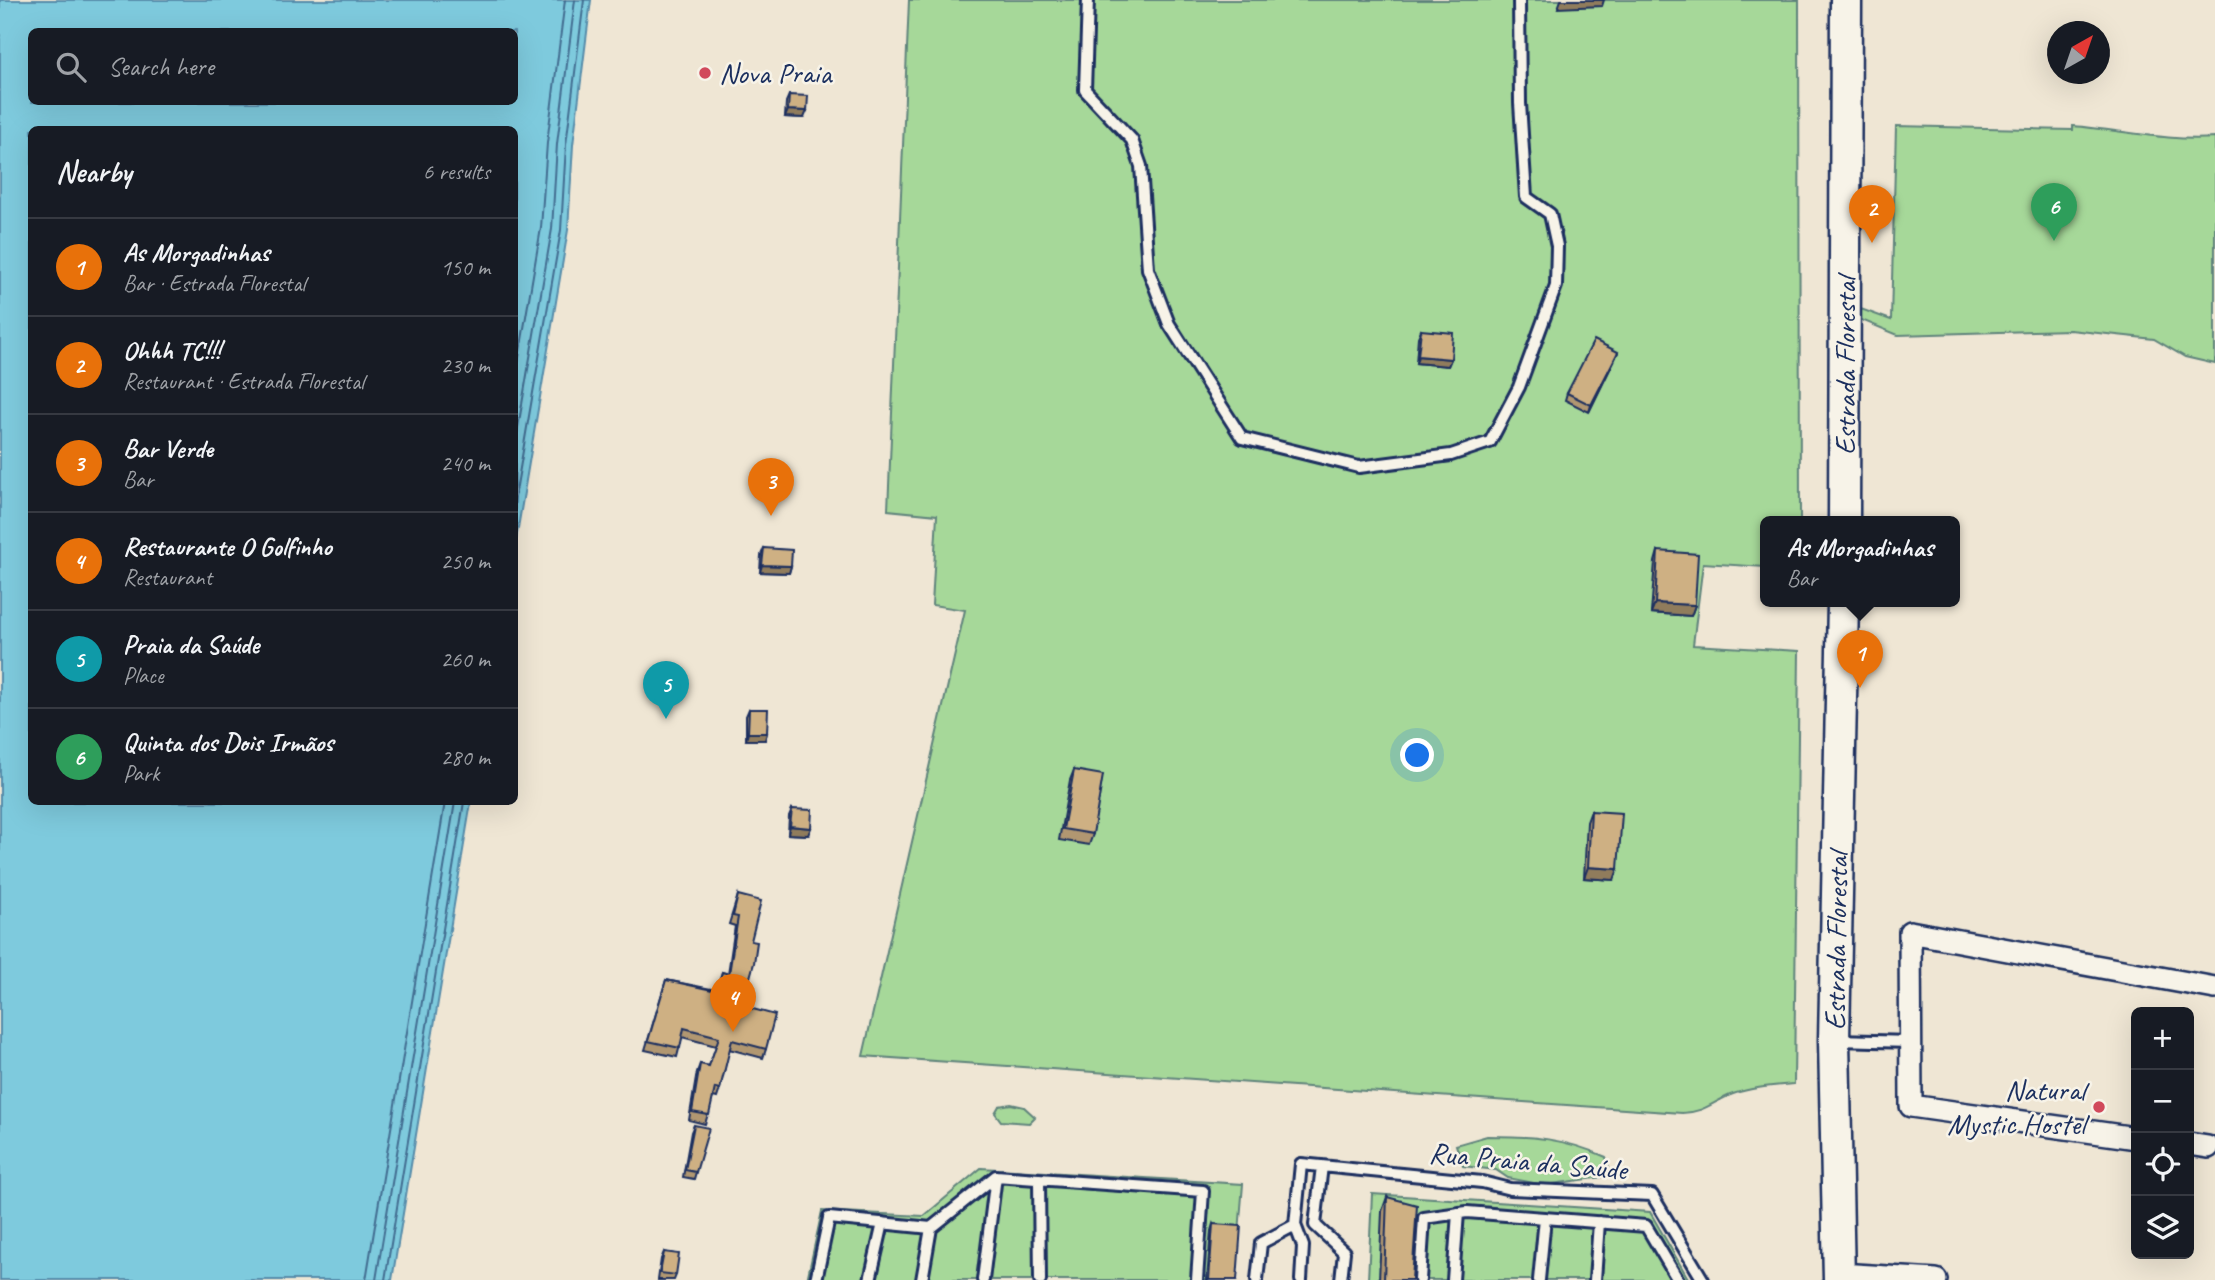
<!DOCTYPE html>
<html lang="en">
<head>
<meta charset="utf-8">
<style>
  :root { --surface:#171b24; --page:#242831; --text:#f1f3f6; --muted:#9ea1a6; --line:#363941; --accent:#d1495b }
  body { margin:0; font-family:Caveat,sans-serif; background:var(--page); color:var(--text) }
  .controls { position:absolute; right:21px; bottom:21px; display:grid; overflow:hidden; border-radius:10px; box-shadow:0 7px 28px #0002 }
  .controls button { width:63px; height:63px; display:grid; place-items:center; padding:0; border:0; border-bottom:2px solid var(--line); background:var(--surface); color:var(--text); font:35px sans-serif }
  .compass { position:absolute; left:2047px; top:21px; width:63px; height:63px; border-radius:50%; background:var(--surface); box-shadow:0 7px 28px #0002; rotate:40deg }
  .you { position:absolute; left:1418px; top:756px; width:24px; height:24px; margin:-18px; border:5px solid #fff; border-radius:50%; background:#1a73e8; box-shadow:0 0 0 10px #1a73e833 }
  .badge { display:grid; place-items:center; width:46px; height:46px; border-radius:50%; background:var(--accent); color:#fff; font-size:23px; font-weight:700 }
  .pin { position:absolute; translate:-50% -58px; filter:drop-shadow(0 2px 4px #0008) }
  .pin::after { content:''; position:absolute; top:37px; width:24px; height:21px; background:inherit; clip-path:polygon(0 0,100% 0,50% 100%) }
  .popup { position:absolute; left:1760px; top:516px; width:200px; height:91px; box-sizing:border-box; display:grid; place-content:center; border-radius:10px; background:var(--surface); filter:drop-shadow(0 2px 5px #0005); font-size:23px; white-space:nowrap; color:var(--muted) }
  .popup b { font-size:26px; color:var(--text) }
  .popup::after { content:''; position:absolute; left:50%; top:100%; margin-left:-14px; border:14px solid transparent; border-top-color:var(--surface) }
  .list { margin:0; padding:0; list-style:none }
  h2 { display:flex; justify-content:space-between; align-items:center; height:91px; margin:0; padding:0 28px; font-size:30px }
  h2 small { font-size:23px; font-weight:400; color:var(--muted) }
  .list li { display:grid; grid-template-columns:46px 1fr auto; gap:21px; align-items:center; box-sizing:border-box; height:98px; padding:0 28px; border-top:2px solid var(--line) }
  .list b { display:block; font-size:26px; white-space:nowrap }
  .list p { margin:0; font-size:23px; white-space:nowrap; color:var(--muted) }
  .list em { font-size:23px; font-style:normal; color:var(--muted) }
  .icon { flex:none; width:38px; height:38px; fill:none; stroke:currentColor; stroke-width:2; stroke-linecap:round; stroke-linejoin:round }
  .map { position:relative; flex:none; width:2215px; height:1280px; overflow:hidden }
  .search { position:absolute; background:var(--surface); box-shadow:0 7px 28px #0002; left:28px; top:28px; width:490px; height:77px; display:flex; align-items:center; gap:18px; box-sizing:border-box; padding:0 24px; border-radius:10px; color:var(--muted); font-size:26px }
  .panel { position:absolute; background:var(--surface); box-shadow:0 7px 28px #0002; left:28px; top:126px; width:490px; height:679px; border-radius:10px }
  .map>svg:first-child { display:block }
</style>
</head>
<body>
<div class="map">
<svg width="2215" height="1280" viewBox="0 0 2215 1280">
  <rect width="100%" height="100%" fill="#efe6d4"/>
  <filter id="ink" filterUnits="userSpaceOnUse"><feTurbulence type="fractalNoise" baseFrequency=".0143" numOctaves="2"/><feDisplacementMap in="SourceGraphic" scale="14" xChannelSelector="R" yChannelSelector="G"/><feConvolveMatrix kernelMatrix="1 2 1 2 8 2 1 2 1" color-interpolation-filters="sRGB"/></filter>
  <g filter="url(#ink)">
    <path fill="#a6d899" stroke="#60847c" stroke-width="2" d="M909,0H1799L1800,522H1766L1765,567L1703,563L1693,645L1799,651L1794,1084C1773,1086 1753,1087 1733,1094C1712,1102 1706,1112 1682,1113L863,1056L965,610L932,605L937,515L888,510Z
      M1896,126L2073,130V126C2121,130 2168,142 2215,138V364L2185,357L2154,339L2070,330L1898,335L1859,319L1861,309L1891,320Z
      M1011,1104L1024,1107L1035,1117L1029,1123L1001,1121L995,1113L999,1106Z
      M1487,1136C1534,1136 1563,1138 1606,1157L1611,1176L1544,1185L1508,1178L1496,1170L1463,1166L1456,1145Z
      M981,1168L1243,1184L1235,1280H807L822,1211L924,1216Z
      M1372,1194L1650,1212L1689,1280H1368Z"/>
    <path fill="#7ecadd" stroke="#568caa" stroke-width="2" fill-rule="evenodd" d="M0,0H591L573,145L568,230L515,546L514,130H32V802H471L392,1280H0ZM32,32H514V102H32Z"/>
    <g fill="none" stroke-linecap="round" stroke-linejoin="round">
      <path stroke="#436d91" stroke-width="2" d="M514,387L541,228L547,143L565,0
        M514,451L552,229L557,144L575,0
        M514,503L561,230L566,145L584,0
        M366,1280L445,802
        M376,1280L455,802
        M385,1280L464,802"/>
      <defs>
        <path id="service" d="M1088,0L1085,90L1132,140L1141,166L1148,269L1169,324L1242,438L1359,467L1451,455L1490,442L1519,387L1556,286L1557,246L1550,214L1526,197L1520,103L1519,0
          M1837,1040L1911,1042
          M1322,1166L1315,1225L1344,1252L1341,1280
          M1039,1179L1040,1280
          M1295,1225L1303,1246L1301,1280
          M816,1280L829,1218L931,1228L996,1176L1203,1191L1197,1280
          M870,1280L883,1223
          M922,1280L931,1228
          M983,1280L996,1176
          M1257,1280L1261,1243L1295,1225L1301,1164L1482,1182L1510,1189L1652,1195L1703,1280
          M1420,1280L1424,1218L1467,1212L1646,1226L1678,1280
          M1453,1280L1458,1213
          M1539,1280L1545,1218
          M1595,1280L1599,1222"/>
        <path id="minor" d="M2136,1138L1911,1106L1910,932L2215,988
          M2189,1144L2208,1147
          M1839,1274L1936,1280"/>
        <path id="secondary" d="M1844,522L1846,0
          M1839,1280L1834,1040L1843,602"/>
      </defs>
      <use href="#service" stroke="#1b2f5e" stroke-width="16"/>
      <use href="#minor" stroke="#1b2f5e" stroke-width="26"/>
      <use href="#secondary" stroke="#1b2f5e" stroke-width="35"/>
      <use href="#service" stroke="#f7f3e8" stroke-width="10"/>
      <use href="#minor" stroke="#f7f3e8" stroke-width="21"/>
      <use href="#secondary" stroke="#f7f3e8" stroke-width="30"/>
    </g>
    <path fill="#b19771" stroke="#1b2f5e" stroke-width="2" d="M789,95L804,118L785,117L786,102Z
      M1421,330L1451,359L1448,366L1416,363L1418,337Z
      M1618,352L1589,412L1565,400L1567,393Z
      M764,548L791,566L789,573L760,572L761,555Z
      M1658,551L1695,605L1691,616L1651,613L1655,562Z
      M749,709L767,733L765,740H746V716Z
      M1074,770L1093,834L1089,845L1059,840L1070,780Z
      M792,809L808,835L788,834L789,816Z
      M1591,811L1614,880L1584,878L1587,822Z
      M738,895L751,941L742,1006L766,1049L763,1058L729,1049L720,1089L717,1098L713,1097L705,1124L689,1120L697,1072L700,1064L709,1066L716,1046L682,1037L677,1057L645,1050L666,980L716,990L722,972L728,974L735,926L729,924Z
      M694,1125L696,1172L694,1179L683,1177L691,1132Z
      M1387,1197L1412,1280H1379L1382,1211Z
      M1213,1224L1237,1280H1207L1211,1231Z
      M664,1252L676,1275L674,1280H658L661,1259Z"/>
    <path fill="#907b5c" stroke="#1b2f5e" stroke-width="2" d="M1561,0H1604L1602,6L1558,8Z
      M788,110L807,111L804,118L785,117Z
      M1618,352L1615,359L1589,412L1591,405Z
      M1418,356L1451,359L1448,366L1416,363Z
      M762,565L791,566L789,573L760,572Z
      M1655,603L1695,605L1691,616L1651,613Z
      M748,733H767L765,740H746Z
      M790,826L811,828L808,835L788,834Z
      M1588,867L1618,869L1614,880L1584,878Z"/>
    <path fill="#ceb083" stroke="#1b2f5e" stroke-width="2" d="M789,95L808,96L807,111L788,110Z
      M1421,330L1453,333L1451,359L1418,356Z
      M1594,340L1618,352L1591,405L1567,393Z
      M764,548L792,550L791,566L762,565Z
      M1658,551L1698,554L1695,605L1655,603Z
      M749,709H768L767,733H748Z
      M1074,770L1103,775L1093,834L1063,829Z
      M792,809L812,810L811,828L790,826Z
      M1591,811L1622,813L1618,869L1588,867Z
      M738,895L761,901L751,941L757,942L754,963L742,1006L775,1015L766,1049L732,1040L720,1089L715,1088L709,1115L692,1112L700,1064L709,1066L719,1037L684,1028L680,1048L648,1041L666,980L717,991L722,972L729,974L738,917L733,916Z
      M694,1125L709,1128L696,1172L685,1170Z
      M1387,1197L1417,1205L1412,1280H1384Z
      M1213,1224L1241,1226L1237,1280H1209Z
      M664,1252L679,1254L676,1275L660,1273Z"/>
  </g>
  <g fill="#d1495b" stroke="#f7f3e8" stroke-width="2.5">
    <circle cx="705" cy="73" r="7"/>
    <circle cx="2099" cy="1107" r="7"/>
  </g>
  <g text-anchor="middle" stroke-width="5" stroke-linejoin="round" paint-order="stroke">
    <g font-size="30" fill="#1b2f5e" stroke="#f7f3e8" text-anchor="start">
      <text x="719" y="83">Nova Praia</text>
      <text x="2085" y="1100" text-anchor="end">Natural<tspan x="2085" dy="34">Mystic Hostel</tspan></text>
    </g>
    <g font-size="30" fill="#1b2f5e" stroke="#f7f3e8">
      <text transform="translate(1845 366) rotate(-90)" y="10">Estrada Florestal</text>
      <text transform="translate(1836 941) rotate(-89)" y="10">Estrada Florestal</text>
      <text transform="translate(1528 1161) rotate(5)" y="10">Rua Praia da Saúde</text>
    </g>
  </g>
</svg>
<div class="controls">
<button>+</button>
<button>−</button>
<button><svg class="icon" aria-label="locate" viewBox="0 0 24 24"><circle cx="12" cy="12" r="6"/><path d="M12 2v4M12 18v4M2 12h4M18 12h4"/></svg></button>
<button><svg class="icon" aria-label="layers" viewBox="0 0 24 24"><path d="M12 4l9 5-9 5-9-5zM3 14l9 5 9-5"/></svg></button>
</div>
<svg class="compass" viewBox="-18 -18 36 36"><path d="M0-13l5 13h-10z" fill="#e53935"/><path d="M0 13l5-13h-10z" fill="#9ea1a6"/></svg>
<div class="you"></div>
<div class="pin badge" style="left:1860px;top:688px;background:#e8710a">1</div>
<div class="popup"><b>As Morgadinhas</b>Bar</div>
<div class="pin badge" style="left:1872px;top:243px;background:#e8710a">2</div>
<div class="pin badge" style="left:771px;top:516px;background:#e8710a">3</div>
<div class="pin badge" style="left:733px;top:1032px;background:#e8710a">4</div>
<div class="pin badge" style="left:666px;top:719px;background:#0f9aa8">5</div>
<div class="pin badge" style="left:2054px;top:241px;background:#2e9e5b">6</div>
<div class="search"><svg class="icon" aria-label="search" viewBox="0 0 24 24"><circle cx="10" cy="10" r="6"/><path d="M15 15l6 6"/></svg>Search here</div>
<section class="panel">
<h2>Nearby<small>6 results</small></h2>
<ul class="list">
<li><span class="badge" style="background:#e8710a">1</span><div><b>As Morgadinhas</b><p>Bar · Estrada Florestal</p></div><em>150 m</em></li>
<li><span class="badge" style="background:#e8710a">2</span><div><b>Ohhh TC!!!</b><p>Restaurant · Estrada Florestal</p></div><em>230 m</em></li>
<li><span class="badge" style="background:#e8710a">3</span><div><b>Bar Verde</b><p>Bar</p></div><em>240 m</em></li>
<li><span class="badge" style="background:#e8710a">4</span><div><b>Restaurante O Golfinho</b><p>Restaurant</p></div><em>250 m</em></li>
<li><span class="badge" style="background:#0f9aa8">5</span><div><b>Praia da Saúde</b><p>Place</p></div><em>260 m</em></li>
<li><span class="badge" style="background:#2e9e5b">6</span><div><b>Quinta dos Dois Irmãos</b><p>Park</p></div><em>280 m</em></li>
</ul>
</section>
</div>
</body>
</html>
